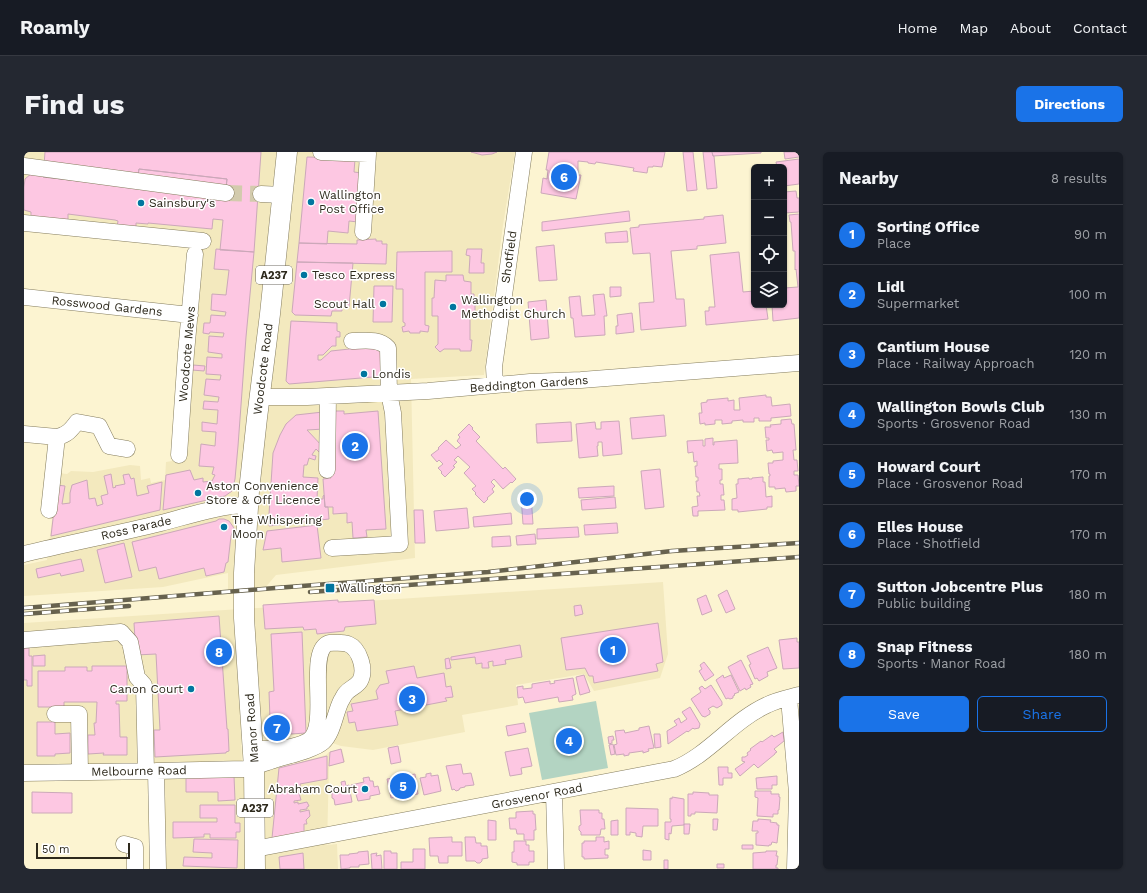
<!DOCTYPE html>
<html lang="en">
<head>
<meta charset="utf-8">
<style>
  :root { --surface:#171b24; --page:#242831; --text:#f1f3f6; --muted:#9ea1a6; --line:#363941; --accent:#1a73e8 }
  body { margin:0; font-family:"Work Sans",sans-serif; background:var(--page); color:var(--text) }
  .controls { position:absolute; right:12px; top:12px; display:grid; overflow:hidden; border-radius:6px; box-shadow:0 1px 3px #0004 }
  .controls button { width:36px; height:36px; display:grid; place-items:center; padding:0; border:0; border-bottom:1px solid var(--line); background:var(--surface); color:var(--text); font:20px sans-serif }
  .scale { position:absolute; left:12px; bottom:10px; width:94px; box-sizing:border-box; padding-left:4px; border:2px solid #2d291c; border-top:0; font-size:11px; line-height:14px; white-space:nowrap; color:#2d291c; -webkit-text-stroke:3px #fff; paint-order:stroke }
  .you { position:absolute; left:503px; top:347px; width:14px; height:14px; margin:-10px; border:3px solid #fff; border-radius:50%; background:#1a73e8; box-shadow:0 0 0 6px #1a73e833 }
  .badge { display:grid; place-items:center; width:26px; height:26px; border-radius:50%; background:var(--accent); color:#fff; font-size:13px; font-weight:700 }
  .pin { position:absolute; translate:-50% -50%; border:2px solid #fff; box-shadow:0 1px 4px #0006 }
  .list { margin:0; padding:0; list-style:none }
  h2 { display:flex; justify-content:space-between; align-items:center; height:52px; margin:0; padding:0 16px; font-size:17px }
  h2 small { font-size:13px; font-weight:400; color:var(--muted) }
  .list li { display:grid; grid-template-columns:26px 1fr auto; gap:12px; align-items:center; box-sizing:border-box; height:60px; padding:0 16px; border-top:1px solid var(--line) }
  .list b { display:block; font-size:15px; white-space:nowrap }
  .list p { margin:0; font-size:13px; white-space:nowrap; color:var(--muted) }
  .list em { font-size:13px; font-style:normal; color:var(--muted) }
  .actions { display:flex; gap:8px; padding:12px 16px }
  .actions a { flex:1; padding:9px 0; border:1px solid var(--accent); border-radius:6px; text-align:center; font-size:14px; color:var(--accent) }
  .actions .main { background:var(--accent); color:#fff }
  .icon { flex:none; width:22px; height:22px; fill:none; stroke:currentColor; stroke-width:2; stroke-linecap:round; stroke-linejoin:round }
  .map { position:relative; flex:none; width:775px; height:717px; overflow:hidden; border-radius:6px }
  header { display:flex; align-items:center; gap:24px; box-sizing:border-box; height:56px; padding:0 20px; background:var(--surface); border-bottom:1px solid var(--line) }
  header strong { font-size:19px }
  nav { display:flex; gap:22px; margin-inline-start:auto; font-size:14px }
  .intro { display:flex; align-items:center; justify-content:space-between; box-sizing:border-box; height:96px; padding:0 24px }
  h1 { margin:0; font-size:28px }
  .button { padding:10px 18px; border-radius:6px; background:var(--accent); color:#fff; font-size:14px; font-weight:700 }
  main { display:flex; gap:24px; padding:0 24px }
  aside { flex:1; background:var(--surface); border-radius:6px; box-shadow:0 1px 3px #0004 }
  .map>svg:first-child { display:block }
</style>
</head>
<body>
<header>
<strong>Roamly</strong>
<nav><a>Home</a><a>Map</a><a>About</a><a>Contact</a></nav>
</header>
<div class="intro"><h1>Find us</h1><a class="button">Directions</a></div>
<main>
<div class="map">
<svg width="775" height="717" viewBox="0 0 775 717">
  <rect width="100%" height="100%" fill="#fcf4d1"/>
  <path fill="#f3e9be" d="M2,0H491L479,73L460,223L387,227L391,406L252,423L240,437L204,438V421L139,435L0,444V413L23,408L34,321L43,322L47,319L69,320L106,313L116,314L117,328L126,326L127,331L141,328L142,310L161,307L177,95L0,77V17Z
    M639,430L644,502L636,526L570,539L560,522L492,533L494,553L438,563L441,580L349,598L317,594L282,582L249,584H217L218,612L123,615L0,612V471Z
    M318,597L321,610L305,614L303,693L313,692L314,717H139L138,624L254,616L302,603L305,600Z"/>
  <path fill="#b3d4c2" d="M572,549L584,616L518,628L505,561Z"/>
  <path fill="#fdc7e2" stroke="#cba8b9" d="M21,0H237L230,100L196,98L199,68L189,67L188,77L124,71V72L112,71V78L93,75L94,69L91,68L44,62V71L7,65V60L0,58V35L1,27L8,21L19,22V25L201,45L203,27L115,17L114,23L20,13Z
    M447,0H473L468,2L458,3Z
    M525,0H641L638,15L629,14V15H624L623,21L609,19L610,16L572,10L571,12L564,11V10L554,9V23H557L552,47L517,41L519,26L523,27L524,18H522Z
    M659,0H669L673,38L663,39Z
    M679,0H688L689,4H690L693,36L683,37Z
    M688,0H737V1L689,4Z
    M760,0H775V5L761,7Z
    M283,5L330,6L331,7L330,20L338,21L334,70L325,69L324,81L304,79L303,92L275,91Z
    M775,7V32L760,34V15H753L752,10Z
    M20,13L114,23L115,17L203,27L201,45L19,25Z
    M772,39L773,46H775V60L760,61V40Z
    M605,59L606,69L518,79V70Z
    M775,62V166L749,169L748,153H760V136L774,135L772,117L771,118V99H769L767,70H766L765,63Z
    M699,63L702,91L673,94V97L647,99L652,147H660L662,174L617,178L615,151L630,150L626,101L609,102L606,76L615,75V73L680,67V65Z
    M603,79L604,90L582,91L581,81Z
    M352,87V89H358V92H363L362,112L273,110L275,91L333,92V88Z
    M530,93L533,128L515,129L512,95Z
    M192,97L230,100L222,185L214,294L211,327L208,339L201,344L139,358L142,323L166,318L170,328L179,326V330L188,329L191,323L188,322L190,315L175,314L177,292L191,294L192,280L178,279V270L193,272L194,258L179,257L180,249L194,250L195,245L180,243L182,227L196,228L197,223L182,222L183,205L198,206V202L184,200L185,184L199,185L200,181L186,180L185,182L179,181L180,171H186L187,163L201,164L202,160L187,158L188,142L202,143L205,118L190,117Z
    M443,97H458L457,111H460V121H445L446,104L442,103Z
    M428,99V120H401V173L405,174L404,180L396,179V181H386L385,179L379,180L378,175L381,174V171L379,170V137H372L373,100Z
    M715,100L719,140L730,139V153H742L744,167L682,173L681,159H685V155H691L686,103Z
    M273,110L329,111L325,155H318V159H308L307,164L271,163L268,160Z
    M422,123H439L440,129L447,130V142H450V147H451V165H446V188H448L447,199H436V197H420L416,200L411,195L414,192V164H408V146H410L411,128L422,129Z
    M350,134H369L368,170H349Z
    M586,135H597V144L586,145Z
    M580,142L583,164H580L581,183L551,185L549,166H547L545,145L556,144L558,164L571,163L569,143Z
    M522,148L525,186L507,188L504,150Z
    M608,161L610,180L592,182V174H594L593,163Z
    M267,169L313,171V179L316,180V185H312V194H308L299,203H294V208H297L307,199L353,194L358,198L361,224L265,232L262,229Z
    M169,213L181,214L180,219L168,218Z
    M742,243V245H747L748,254L766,252L767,264L747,266V269H735V266H730V270H719V268L708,269V271L698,272V268H691V272L681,273V271L676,272L675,261H678L677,251L683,250V248L704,246V249L710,248V258H716L715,246Z
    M306,259H320V262L354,259L362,377L342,378L343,385L329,386L328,370L323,371V361L309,362V355H301L299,327L307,326Z
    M299,260L300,277L283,278L299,295L295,300L292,297L289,301L288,303L292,304L291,308L285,306L283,313H280L279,325L294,326L293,347H299V344L300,343L301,355H304L305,367L245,374V362L249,301L256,283L262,272L272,263Z
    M640,263L642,284L608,287L606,266Z
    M767,267L768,272H770L772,298H769L770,308H773L774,319H770V323H774L775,334H772V339L762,340L761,336L751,337V335H745V324H746V322H745L744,311H749V309L759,308V300L749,301L748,298L743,299L742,288H745V286H742L741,275H747L746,273L757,272V268Z
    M595,269L598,302L579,304L578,290H574V294H573L574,304L555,306L552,272L571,270L572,277H577V270Z
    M547,270L548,289L513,291L512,272Z
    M445,272L449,276L448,277L456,285L452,289L479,317L481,315L492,327L488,331L487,330L479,337L470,327L467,330L471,334L468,337L470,340L463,346L464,347L460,351L451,342L452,341L448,337L452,334L440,321L446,315L434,304L430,308L433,310L429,314L431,315L421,325L417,321L418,320L414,316L419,312L415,308L413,310L407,303L415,297L414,296L422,288L432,297L437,293L433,289L436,285L434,283Z
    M689,286V293H690V290L713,288L714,311L695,312V317H698V328H696V332H699L700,343H697V348H700L701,358L674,359V364H669L668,355L674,354L673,344H676L675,340H673L672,329H674V325H672L671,314H673V309L670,310L669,300L664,301L663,289L679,288V294H681V287Z
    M636,317L640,355L621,357L617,319Z
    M87,322L89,336L92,335L91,334L101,332L99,323L105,322L107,327L110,326L113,344L125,341L123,334L138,330L136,358L27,384L33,333L41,334L38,352L46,351V341L48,333L63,328L65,347L71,346L73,354L79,352L77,344L84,342L80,324Z
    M739,325V330H741L742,345L748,344V355H743V357L714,360V358H708V347L713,346L712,332H714V327L725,326V327H728V326Z
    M590,334V344L555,346L554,336Z
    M507,343L509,372H499L497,344Z
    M591,345L592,356L558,358L557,348Z
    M443,356L445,376L412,379L410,359Z
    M390,358H399L401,391H391Z
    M487,361L488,372L450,375L449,365Z
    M195,367H200L205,369L210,376L207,384L204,410L202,411L200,420L182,424L180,416L135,427L132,415L115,419L108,390L192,369Z
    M593,371L594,381L561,383L560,373Z
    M293,373L297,406L258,410L257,396L239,398L243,379Z
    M554,375L555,385L513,387V377Z
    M511,382L512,392L493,393L492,384Z
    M486,384L487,394L468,395V385Z
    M100,391L108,425L81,431L73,398Z
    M57,407L60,419L37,424L36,421L14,426L12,417Z
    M703,438L711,457L702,461L694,443Z
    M682,443L688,459L678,463L673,447Z
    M314,448V450L350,448L352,472L321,475L320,479L293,482L292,477L280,478L279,475L241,477L239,453Z
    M557,453L559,462L551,464L550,454Z
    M195,464L203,577H204L205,599L202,600V601L131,605L130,578H136L132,502L112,503L110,471Z
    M634,471L639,510L632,512L634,519L570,531L569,524H565L561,516L542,518L537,486Z
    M278,480L282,581L251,583L250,566L246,567L245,540L250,539L247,482Z
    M773,486V490H775V516L759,517L755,488Z
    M496,493L498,505L481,508L482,512L469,514V509L464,510L465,516H458V511L452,512L451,505L427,508V505Z
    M744,495L753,516L743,520L744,524L735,529L733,526L731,527L725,513L727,512L723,504Z
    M0,496H5V504H8V534H3V528H0Z
    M21,503V514H9V504Z
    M425,506L427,516L422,517L421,507Z
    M717,508L729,532L726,533L727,535L722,538L721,536L716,539L704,515Z
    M680,510L690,523L681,529L675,519L678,517L676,513Z
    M68,514H103V549H92V552H95L96,585H103V603H79L80,601L64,602V583H71L70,571H72L73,550H40V555H14V519H41V515H63V519H68Z
    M390,514L393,526L420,521L422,535L427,534L429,545L421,546L423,549L371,559L374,573L333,579L331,570L325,571L323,560L329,559L327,552L354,547L352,539L356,533L365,531L362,519Z
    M560,523L566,540L556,543L552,525Z
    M699,523L700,526L707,523L715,540L710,542L711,543L709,544V546L706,547L704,546L702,547L692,528Z
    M549,526L552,542L548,544L549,548L535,550L534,545L501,551L499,545L494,546L493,535L499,534V537L508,536V532L526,529V532L531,531L530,529Z
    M687,533L698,550V553L693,556L689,554L684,557L686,559V562L681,565L678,564L667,547L677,540L675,536L678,534L681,537Z
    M666,555L676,572L675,576L670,577L669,576L664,580L663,579L644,592L643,579L653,573L650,569L655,566L657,571L663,567L658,560Z
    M13,570H31V582L46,581V601L31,602V604H13Z
    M500,571L502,580L484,584L482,574Z
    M625,574L630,596L624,597L625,599L619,601V599L605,601V603L600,604V602L592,603L590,593L593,592L591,579L600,578L601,581L615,578V576Z
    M759,580L760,589L750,597L753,600L751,601V602L734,616L730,612L716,624L711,617L721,610L718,609V605H721L724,603L723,601L727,598L726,597L737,589L738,590L748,583L750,585Z
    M630,582H636L637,595L631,596Z
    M589,584L590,588H588V591L585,592L584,585Z
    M589,592L591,602L587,603L585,593Z
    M374,594L377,610L367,612L364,596Z
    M504,596L508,614L497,616L498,622L486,624L481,600Z
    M317,597L320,610L305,614L306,600Z
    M303,604V627L276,632L277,638L271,640V642L275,641L277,648L270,649V651L274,650V652L283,650L285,654L283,655V657L276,658V660L285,658L286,664L282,668L283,672H280V681L248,686L255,616Z
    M437,612L439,622L447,621L450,633L441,634V635L436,636L435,638L432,639L430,637L428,638L422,614Z
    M694,615H704V621H708V626H699V633H695Z
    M407,621V624L414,623L417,639L400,643L396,626L402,625V622Z
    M391,622L394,642L367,646L363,627Z
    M210,624L211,648L194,649V640H162V625Z
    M753,624V633H748V637H733L732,626Z
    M345,625L346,629H349L350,635L354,634L356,642L346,644V647L334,649L331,639H329L327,633L340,630L339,626Z
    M321,629L322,634L325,633L328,650L311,653L310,647L308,646V636L318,635L317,630Z
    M731,639H747V642H755V645H756L755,658H754V662H749V665L733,664L734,646L731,645Z
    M8,640L48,641V661H8Z
    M669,640L685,641V643H694L693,661L671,660V662H667V664H664V642H669Z
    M648,645L660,647V673L648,674L647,682L645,681V688L641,687V670H647V667H646V646L648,647Z
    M176,653H211V671H216V680H212V686H186V682H180V685L149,686V670H193V666H176Z
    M602,656L634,657V674H619L618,685L612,684V681L606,680V683H602Z
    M556,658H575V661H578V667H580L581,677H577L576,683H557V680L555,678V674L557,673Z
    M509,659V662H511L512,678H510V688H500V682H493L492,677H486L485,666H492V660Z
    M689,667H694L693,678H689Z
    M734,667L747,668L746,670L753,671V673H755L753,691L748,690L747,693H745V694L732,693V681H734V679H728L729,669H734Z
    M464,668L472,669V688H464Z
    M594,668V683H587V669Z
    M660,672H666L665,682H660Z
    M428,685V690H438V704H424V711H415L414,704H406L405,686Z
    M441,685H451L452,691H457V694H463L464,706L458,707V709L456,711H453L451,709H442Z
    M572,685H580V690L585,689V697H581V703H584V706L560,707V705H558V691H560V689H572Z
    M170,687L214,688L213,716L159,714L160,705L188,706V701L169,700Z
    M490,689H502V693H505V699H510V710H505V713H493V711L488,710V700H490Z
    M718,693H729V697H718Z
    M389,697H401V717H377V710H389Z
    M619,698L627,699V708H619Z
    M344,699L345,712L335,713V715H326V716L317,717L316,703H325V702L334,701V700Z
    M360,699H367V701H373V717H360Z
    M742,699H753L752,704H754L753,713H752V716H754V717H729V701L742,700Z
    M279,701L280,717H256L255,705Z
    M353,701L352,704L357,703L358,717H348L347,702Z
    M640,708H644V717H640Z
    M693,712H700V716H693Z"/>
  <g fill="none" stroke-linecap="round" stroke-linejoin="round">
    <path stroke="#d3cbad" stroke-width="16" stroke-dasharray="16 8" stroke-linecap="butt" d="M202,41L237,42"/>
    <defs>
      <path id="minor" d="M297,0L344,2L339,80
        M0,14L202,41
        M237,42L258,43
        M0,71L179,89
        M0,145L166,163
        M471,233L470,215L500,0
        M236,245H283L404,239L506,230L557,228L775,211
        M0,282L33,285C43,283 47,278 53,270L75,274L85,294L103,297
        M155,303L162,201L171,102
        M303,318L304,244
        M25,358L33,285
        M308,396L376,392L369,261L365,241L364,196C355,186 340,189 328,189
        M0,402C46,391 92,382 137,371C164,364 197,353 224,353
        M0,488L97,480L106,490L113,525L120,533L122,619
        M765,546L773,641L771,717
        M31,562H55L56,620
        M132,619L134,717
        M0,621L132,619L221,617C231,615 240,611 250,608C262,604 290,598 299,590C309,581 311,561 317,549C319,546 320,543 322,541C326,536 332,535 336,529C342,518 336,497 324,492C318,490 311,491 305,491C281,499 307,576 284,589C268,598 246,597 229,597
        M530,640L532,717
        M100,692L111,695V717
        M231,697L650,617C685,603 708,569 743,553C753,548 764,546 775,543"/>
      <path id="major" d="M231,717L230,616L220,466V421L225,339L233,266L246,162L263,0"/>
    </defs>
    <use href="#minor" stroke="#857d5e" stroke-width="17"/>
    <use href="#major" stroke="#857d5e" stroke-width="21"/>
    <use href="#minor" stroke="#fff" stroke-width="16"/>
    <use href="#major" stroke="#fff" stroke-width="20"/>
    <defs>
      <path id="rail" d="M286,440L775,405
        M0,456L251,436L464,420L648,399L775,391
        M0,462L105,454"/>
    </defs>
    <use href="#rail" stroke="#67624e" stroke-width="4.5"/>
    <use href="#rail" stroke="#fff" stroke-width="3" stroke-dasharray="9" stroke-linecap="butt"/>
  </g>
  <g fill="#01769f" stroke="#fff" stroke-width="1.5">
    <circle cx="287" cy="50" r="4"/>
    <circle cx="117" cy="51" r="4"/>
    <circle cx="280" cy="123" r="4"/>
    <circle cx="359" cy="152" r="4"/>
    <circle cx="429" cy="155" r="4"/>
    <circle cx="340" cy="222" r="4"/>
    <circle cx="174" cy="341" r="4"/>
    <circle cx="200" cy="375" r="4"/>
    <rect x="301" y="431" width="10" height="10" rx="2"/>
    <circle cx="167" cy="537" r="4"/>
    <circle cx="341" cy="637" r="4"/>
  </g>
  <g text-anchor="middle" stroke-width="3" stroke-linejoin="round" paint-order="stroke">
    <g fill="#fff" stroke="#6c6960" stroke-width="1">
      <rect x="232" y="114" width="36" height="18" rx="3"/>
      <rect x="213" y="647" width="36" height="18" rx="3"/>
    </g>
    <g font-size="11" font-weight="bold" fill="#2d291c">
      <text x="250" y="127">A237</text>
      <text x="231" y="660">A237</text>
    </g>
    <g font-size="12" fill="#2d291c" stroke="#fff" text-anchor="start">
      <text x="295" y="47">Wallington<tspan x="295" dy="14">Post Office</tspan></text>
      <text x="125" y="55">Sainsbury's</text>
      <text x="288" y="127">Tesco Express</text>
      <text x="437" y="152">Wallington<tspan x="437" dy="14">Methodist Church</tspan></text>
      <text x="351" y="156" text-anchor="end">Scout Hall</text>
      <text x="348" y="226">Londis</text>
      <text x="182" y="338">Aston Convenience<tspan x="182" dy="14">Store &amp; Off Licence</tspan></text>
      <text x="208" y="372">The Whispering<tspan x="208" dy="14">Moon</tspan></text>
      <text x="315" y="440">Wallington</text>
      <text x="159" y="541" text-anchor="end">Canon Court</text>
      <text x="333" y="641" text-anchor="end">Abraham Court</text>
    </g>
    <g font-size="12" fill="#2d291c" stroke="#fff">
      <text transform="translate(485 105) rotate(-82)" y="4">Shotfield</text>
      <text transform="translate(83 154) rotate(6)" y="4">Rosswood Gardens</text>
      <text transform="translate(163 202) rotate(-85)" y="4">Woodcote Mews</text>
      <text transform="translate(239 217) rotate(-83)" y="4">Woodcote Road</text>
      <text transform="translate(505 232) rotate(-4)" y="4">Beddington Gardens</text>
      <text transform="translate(112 376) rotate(-13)" y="4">Ross Parade</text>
      <text transform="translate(228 576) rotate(-94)" y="4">Manor Road</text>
      <text transform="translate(115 619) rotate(-1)" y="4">Melbourne Road</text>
      <text transform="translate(513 644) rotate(-11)" y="4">Grosvenor Road</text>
    </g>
  </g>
</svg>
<div class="controls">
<button>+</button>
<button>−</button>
<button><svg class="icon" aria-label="locate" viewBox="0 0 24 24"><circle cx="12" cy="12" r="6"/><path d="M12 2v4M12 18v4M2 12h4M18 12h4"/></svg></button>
<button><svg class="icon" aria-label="layers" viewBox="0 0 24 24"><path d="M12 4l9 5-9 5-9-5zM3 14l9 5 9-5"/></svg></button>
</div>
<div class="scale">50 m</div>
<div class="you"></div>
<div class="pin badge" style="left:589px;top:498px">1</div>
<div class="pin badge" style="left:331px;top:294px">2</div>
<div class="pin badge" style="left:388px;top:547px">3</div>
<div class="pin badge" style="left:545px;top:589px">4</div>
<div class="pin badge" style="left:379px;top:634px">5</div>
<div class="pin badge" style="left:540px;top:25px">6</div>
<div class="pin badge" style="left:253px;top:576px">7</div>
<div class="pin badge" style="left:195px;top:500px">8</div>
</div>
<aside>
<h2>Nearby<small>8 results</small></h2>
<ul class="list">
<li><span class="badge">1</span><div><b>Sorting Office</b><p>Place</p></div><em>90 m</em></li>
<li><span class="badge">2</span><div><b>Lidl</b><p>Supermarket</p></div><em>100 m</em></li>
<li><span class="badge">3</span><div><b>Cantium House</b><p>Place · Railway Approach</p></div><em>120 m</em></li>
<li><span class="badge">4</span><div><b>Wallington Bowls Club</b><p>Sports · Grosvenor Road</p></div><em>130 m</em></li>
<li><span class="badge">5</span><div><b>Howard Court</b><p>Place · Grosvenor Road</p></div><em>170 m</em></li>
<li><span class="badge">6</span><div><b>Elles House</b><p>Place · Shotfield</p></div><em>170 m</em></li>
<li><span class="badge">7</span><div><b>Sutton Jobcentre Plus</b><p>Public building</p></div><em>180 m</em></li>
<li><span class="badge">8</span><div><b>Snap Fitness</b><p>Sports · Manor Road</p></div><em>180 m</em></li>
</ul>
<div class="actions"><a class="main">Save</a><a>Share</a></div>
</aside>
</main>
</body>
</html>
